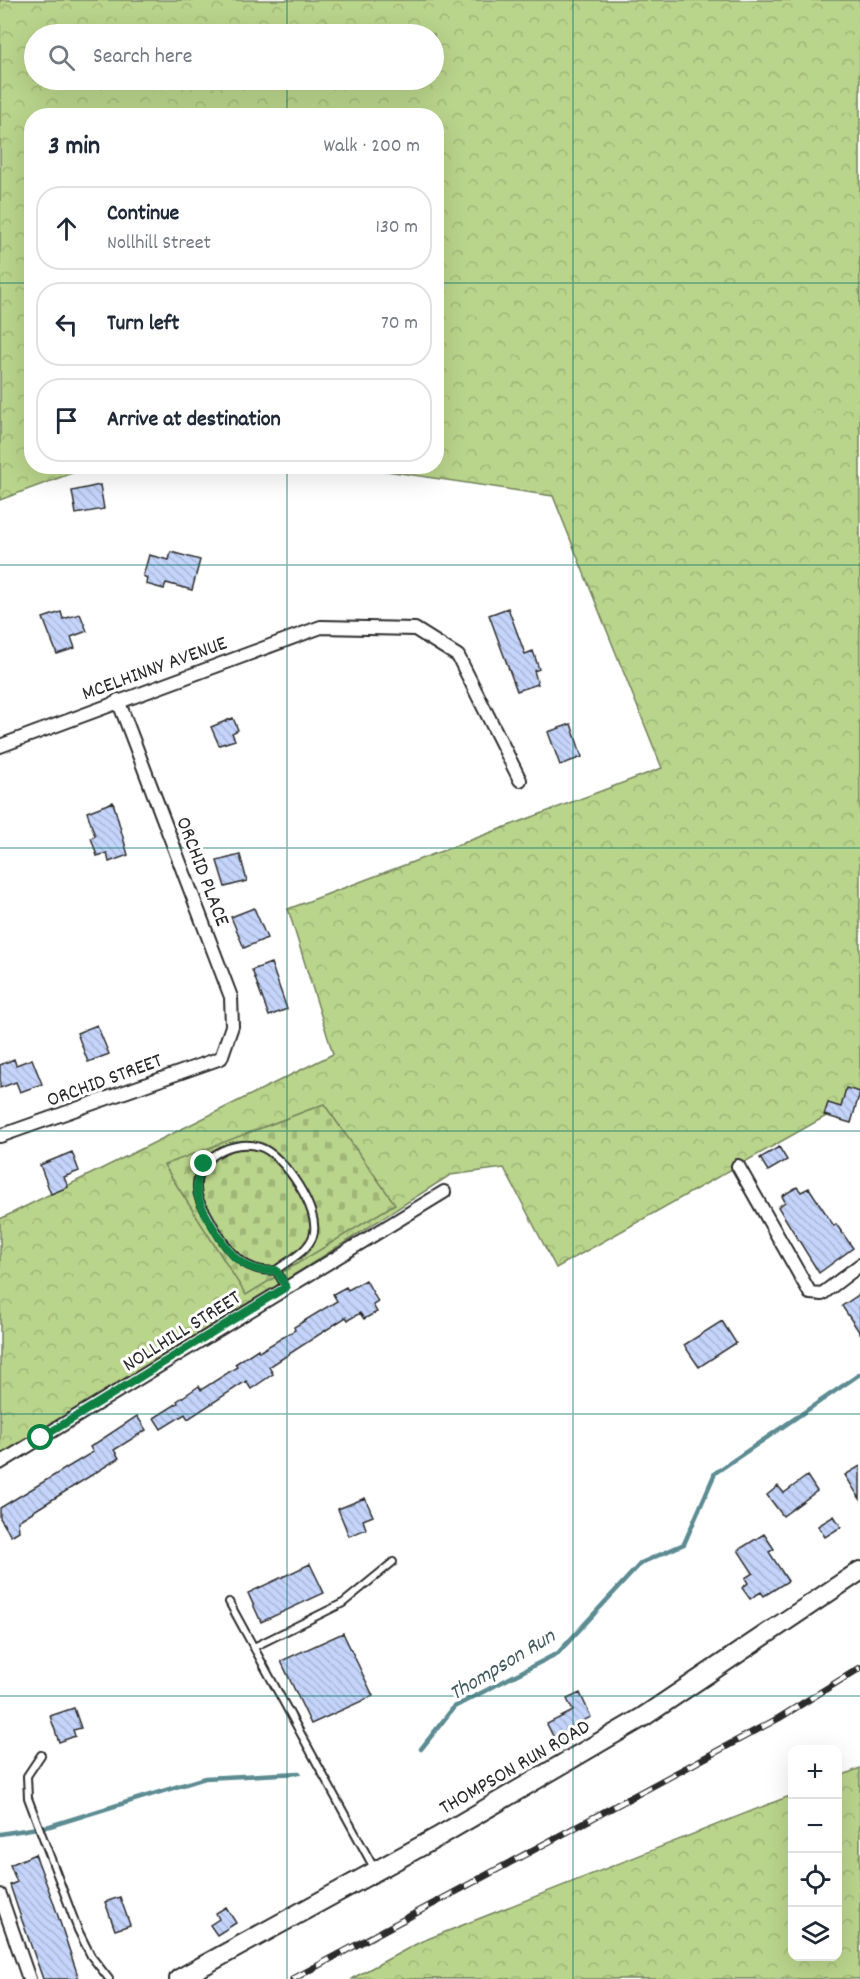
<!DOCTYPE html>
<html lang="en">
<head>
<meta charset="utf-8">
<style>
  :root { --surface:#fff; --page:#f6f6f7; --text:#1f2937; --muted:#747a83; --line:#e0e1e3 }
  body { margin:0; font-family:Dekko,sans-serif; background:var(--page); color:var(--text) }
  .controls { position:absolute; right:18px; bottom:18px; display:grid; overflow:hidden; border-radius:12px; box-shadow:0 6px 24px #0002 }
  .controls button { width:54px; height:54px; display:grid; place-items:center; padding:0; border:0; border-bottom:2px solid var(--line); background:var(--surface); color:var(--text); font:30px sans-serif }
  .stop { position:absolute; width:18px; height:18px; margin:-14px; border:4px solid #0b8043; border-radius:50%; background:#fff }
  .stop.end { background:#0b8043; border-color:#fff; box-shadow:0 2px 6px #0008 }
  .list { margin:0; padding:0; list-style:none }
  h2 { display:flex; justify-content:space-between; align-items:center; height:78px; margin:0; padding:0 24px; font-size:26px }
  h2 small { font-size:20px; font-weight:400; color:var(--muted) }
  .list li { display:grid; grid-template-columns:39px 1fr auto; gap:18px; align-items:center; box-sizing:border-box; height:84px; margin:0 12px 12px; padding:0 12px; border:2px solid var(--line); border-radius:24px }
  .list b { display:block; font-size:22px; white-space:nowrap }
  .list p { margin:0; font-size:20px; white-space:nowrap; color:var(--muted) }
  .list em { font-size:20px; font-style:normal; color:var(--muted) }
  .icon { flex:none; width:33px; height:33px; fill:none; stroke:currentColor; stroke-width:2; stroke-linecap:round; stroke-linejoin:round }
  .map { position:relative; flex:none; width:860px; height:1979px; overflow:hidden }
  .search { position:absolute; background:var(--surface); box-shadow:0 6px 24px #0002; left:24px; top:24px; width:420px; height:66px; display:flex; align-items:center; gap:15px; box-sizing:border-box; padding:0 21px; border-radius:33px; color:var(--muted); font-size:22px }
  .panel { position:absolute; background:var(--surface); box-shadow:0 6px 24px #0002; left:24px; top:108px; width:420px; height:366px; border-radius:24px }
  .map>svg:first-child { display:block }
</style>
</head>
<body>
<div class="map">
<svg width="860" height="1979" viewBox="0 0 860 1979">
  <defs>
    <pattern id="forest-crowns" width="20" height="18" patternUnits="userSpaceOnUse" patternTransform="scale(1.5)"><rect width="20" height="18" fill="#b9d48b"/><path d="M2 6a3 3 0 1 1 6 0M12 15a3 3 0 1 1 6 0" fill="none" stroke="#9fb678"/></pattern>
    <pattern id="cemetery-stones" width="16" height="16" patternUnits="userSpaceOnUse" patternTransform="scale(1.5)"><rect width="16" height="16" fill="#b9d48b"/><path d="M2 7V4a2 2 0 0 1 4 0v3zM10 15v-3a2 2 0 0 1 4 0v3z" fill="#9fb678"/></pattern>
    <pattern id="building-back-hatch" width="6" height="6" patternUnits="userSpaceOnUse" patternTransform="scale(1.5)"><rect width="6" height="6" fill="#c4d4fa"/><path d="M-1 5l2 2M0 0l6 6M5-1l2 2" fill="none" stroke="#a9b6d6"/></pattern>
  </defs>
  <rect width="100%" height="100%" fill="#fff"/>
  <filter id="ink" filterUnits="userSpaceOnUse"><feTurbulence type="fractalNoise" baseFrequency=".0167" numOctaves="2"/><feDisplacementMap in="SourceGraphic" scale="12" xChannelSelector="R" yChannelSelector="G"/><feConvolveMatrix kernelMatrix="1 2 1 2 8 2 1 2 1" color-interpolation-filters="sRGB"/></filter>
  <g filter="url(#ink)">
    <path fill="url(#forest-crowns)" stroke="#72805b" stroke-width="1.5" fill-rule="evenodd" d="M0,0H860V1097L556,1268L504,1168L450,1175L0,1463V1219L333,1054L288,909L662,768L553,496L360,467L436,466V116H32V466L88,467L0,500ZM34,34H434V80H34Z
      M860,1768V1979H351L420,1942L792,1795V1956H838V1777Z"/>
    <path fill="url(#cemetery-stones)" stroke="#72805b" stroke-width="1.5" d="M324,1104L395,1204L246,1295L164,1165Z"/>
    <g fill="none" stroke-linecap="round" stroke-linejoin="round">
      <path stroke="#5b8b92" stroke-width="4.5" d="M421,1749L454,1707L558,1653L641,1563L684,1544L715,1473L860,1374
        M0,1834L50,1826L205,1778L299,1773"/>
    </g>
    <path fill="url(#building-back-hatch)" stroke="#2b2b2b" stroke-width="1.5" d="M100,485L104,509L76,514L72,491Z
      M171,552L200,560L192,590L166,583L164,589L146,584L147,578L143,576L149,555L169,560Z
      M508,608L525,654L533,651L539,669L534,671L538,684L517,691L489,615Z
      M61,612L63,619L80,614L87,631L71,637L75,648L57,654L43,618Z
      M233,718L238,730L232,733L235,740L219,745L211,727Z
      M571,724L582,757L560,765L548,732Z
      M113,802L128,855L109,862L107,853L97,856L91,838L95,836L87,812Z
      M240,855L247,881L225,887L217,861Z
      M254,908L267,938L244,948L231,917Z
      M271,963L287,1009L269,1016L252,970Z
      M97,1025L109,1054L88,1062L77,1033Z
      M14,1059L16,1065L32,1059L42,1084L20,1092L16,1082L0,1088V1065Z
      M846,1088L860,1092L851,1123L824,1115L828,1103L841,1107Z
      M779,1147L787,1160L768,1171L760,1158Z
      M72,1152L79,1171L64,1177L68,1187L51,1194L40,1165Z
      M797,1187L801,1192L809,1188L834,1226L836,1224L853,1248L819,1273L778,1207L785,1202L782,1196Z
      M366,1280L378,1302L373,1305L377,1312L364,1319L360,1313L348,1320L346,1317L269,1367L273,1374L251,1389L246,1381L188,1419L185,1414L161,1429L154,1418L178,1403L177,1401L199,1386L201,1390L237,1367L235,1364L258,1349L259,1352L295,1330L294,1327L337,1301L333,1294L346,1287L348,1290Z
      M860,1294V1333L842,1306Z
      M722,1321L736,1343L699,1367L684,1345Z
      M137,1416L146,1430L114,1450L119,1458L18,1521L19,1531L11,1536L0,1518V1508L93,1452L90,1447Z
      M860,1466V1499L845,1475Z
      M807,1476L817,1491L783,1516L767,1495L778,1486L784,1493Z
      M365,1498L373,1516L363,1520L366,1529L349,1536L338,1509Z
      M834,1516L841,1527L825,1537L818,1526Z
      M764,1534L774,1549L769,1552L788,1581L764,1596L761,1592L750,1599L742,1588L748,1583L745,1578L753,1573L738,1550Z
      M310,1564L324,1593L261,1622L248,1593Z
      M343,1633L373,1696L311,1724L281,1661Z
      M580,1693L591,1717L566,1729L570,1738L557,1744L547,1724L573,1711L567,1699Z
      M74,1708L81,1728L73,1730L75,1736L59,1742L50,1716Z
      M35,1854L53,1901L79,1979H43L19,1912L10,1885L17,1882L10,1865Z
      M120,1897L130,1925L115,1930L105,1902Z
      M226,1907L236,1923L217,1935L210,1925L219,1919L216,1913Z"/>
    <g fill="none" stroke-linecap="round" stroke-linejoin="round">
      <defs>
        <path id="lane" d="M276,1270C288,1261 308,1251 313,1236C322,1212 283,1154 260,1147C233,1138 195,1158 197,1188C197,1198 202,1205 207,1213C222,1241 239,1275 276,1270L286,1288
          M229,1602L374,1868
          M254,1647L343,1603L393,1562
          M41,1755L27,1776L28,1798L78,1930L91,1956L109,1979"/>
        <path id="street" d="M0,746L321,627L415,629L458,656L520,780
          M0,1136L221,1058L232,1026L231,997L118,700
          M738,1166L810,1293L822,1294L860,1265
          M0,1463L444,1192
          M0,1895L29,1979"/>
        <path id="secondary" d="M179,1979L436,1838L643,1717L860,1571"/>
      </defs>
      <use href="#lane" stroke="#2b2b2b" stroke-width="10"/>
      <use href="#street" stroke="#2b2b2b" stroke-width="16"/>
      <use href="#secondary" stroke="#2b2b2b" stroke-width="22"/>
      <use href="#lane" stroke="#fff" stroke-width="6"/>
      <use href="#street" stroke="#fff" stroke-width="12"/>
      <use href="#secondary" stroke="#fff" stroke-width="18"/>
      <defs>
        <path id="rail" d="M293,1979L779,1718L860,1668"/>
      </defs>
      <use href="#rail" stroke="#2b2b2b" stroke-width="7"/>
      <use href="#rail" stroke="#fff" stroke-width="4.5" stroke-dasharray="14" stroke-linecap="butt"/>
    </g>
  </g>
  <g fill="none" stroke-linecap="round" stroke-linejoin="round" filter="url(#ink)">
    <path stroke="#0b8043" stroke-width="8" d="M41,1438L286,1287L276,1270C262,1272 248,1268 237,1259C225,1249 198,1206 197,1191C196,1181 199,1172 204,1164"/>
  </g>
  <path fill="none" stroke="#0f766e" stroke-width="1.5" stroke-opacity="0.55" d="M287,0V34M573,0V1979M287,80V116M0,283H32M436,283H860M287,466V1979M0,565H860M0,848H860M0,1131H860M0,1414H860M0,1696H860"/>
  <g text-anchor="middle" stroke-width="6" stroke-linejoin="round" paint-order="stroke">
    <g font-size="21" fill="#2b2b2b" stroke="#fff">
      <text transform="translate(154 667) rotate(-20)" y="7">MCELHINNY AVENUE</text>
      <text transform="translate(204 871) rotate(69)" y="7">ORCHID PLACE</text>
      <text transform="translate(104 1079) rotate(-20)" y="7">ORCHID STREET</text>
      <text transform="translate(181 1330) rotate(-32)" y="7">NOLLHILL STREET</text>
      <text transform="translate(514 1766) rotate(-30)" y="7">THOMPSON RUN ROAD</text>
    </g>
    <g font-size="22" font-style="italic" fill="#435b5f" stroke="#fff">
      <text transform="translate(501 1663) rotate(-31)" y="8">Thompson Run</text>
    </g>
  </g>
</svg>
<div class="controls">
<button>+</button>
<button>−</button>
<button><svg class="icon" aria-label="locate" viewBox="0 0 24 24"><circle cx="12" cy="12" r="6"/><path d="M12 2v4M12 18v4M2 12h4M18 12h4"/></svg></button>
<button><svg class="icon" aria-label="layers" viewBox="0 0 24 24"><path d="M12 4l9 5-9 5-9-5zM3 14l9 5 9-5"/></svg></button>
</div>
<div class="stop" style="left:41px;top:1438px"></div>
<div class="stop end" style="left:204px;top:1164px"></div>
<div class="search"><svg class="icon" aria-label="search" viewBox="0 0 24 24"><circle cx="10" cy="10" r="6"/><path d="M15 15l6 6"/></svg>Search here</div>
<section class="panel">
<h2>3 min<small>Walk · 200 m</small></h2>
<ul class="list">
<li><svg class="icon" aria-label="ahead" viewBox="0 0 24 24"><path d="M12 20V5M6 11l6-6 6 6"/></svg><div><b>Continue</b><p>Nollhill Street</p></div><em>130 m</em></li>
<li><svg class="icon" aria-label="left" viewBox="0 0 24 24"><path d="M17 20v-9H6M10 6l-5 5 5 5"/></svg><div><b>Turn left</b></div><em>70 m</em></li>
<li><svg class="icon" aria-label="arrive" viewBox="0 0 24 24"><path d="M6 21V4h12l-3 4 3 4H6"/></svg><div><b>Arrive at destination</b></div></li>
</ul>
</section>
</div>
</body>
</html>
